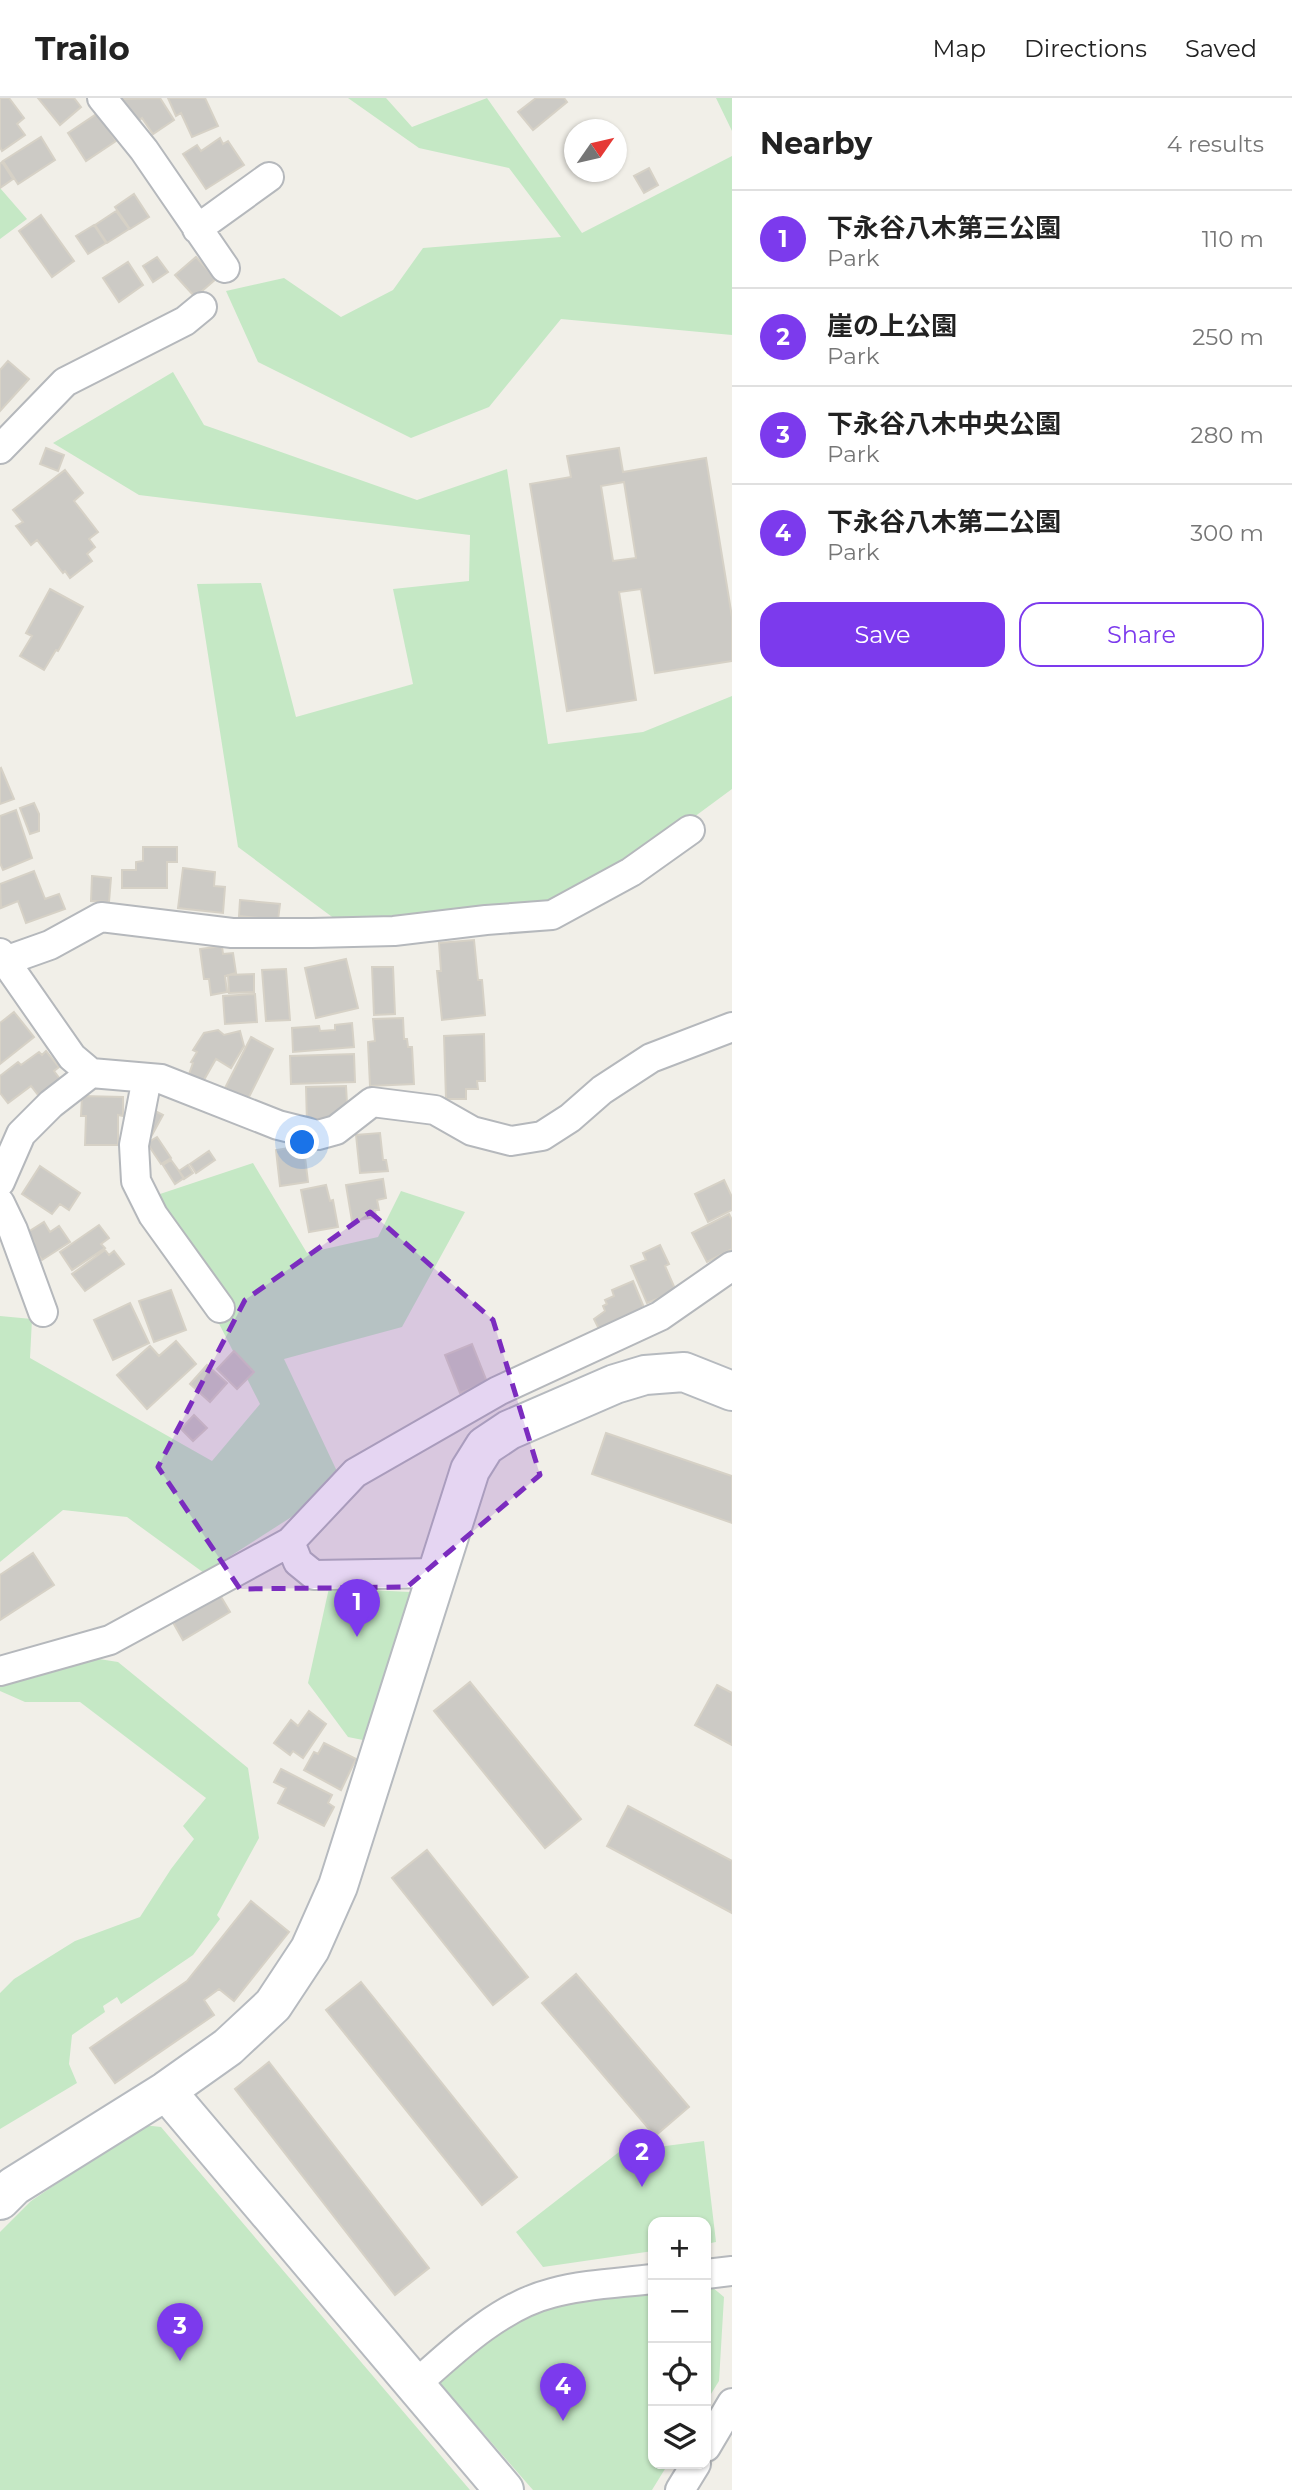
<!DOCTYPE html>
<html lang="en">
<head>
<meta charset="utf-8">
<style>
  :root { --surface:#fff; --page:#f6f6f6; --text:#222; --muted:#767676; --line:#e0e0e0; --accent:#7c3aed }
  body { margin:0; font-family:Montserrat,"Noto Sans JP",sans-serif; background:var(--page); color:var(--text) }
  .controls { position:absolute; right:21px; bottom:21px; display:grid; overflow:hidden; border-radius:14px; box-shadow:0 2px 5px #0004 }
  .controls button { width:63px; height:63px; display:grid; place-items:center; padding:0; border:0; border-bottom:2px solid var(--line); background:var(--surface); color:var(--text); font:35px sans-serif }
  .compass { position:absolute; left:564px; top:21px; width:63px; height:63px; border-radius:50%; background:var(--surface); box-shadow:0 2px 5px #0004; rotate:56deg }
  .you { position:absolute; left:303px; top:1045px; width:24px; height:24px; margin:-18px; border:5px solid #fff; border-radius:50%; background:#1a73e8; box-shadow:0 0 0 10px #1a73e833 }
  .badge { display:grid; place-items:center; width:46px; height:46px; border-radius:50%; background:var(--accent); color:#fff; font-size:23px; font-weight:700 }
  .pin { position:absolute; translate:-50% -58px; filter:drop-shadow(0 2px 4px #0008) }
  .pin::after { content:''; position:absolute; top:37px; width:24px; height:21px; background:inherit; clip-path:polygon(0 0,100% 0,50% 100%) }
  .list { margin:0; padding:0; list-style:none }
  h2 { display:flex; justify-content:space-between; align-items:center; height:91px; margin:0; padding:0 28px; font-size:30px }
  h2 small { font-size:23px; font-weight:400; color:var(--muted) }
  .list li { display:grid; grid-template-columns:46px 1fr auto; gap:21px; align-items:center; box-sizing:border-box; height:98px; padding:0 28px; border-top:2px solid var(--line) }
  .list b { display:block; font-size:26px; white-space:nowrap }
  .list p { margin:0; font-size:23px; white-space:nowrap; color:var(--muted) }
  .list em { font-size:23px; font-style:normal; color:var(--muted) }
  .actions { display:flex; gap:14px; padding:21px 28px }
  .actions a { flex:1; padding:16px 0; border:2px solid var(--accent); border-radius:21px; text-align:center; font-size:24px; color:var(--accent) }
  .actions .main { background:var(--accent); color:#fff }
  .icon { flex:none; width:38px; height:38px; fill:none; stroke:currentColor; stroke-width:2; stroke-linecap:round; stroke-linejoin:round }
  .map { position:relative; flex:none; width:732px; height:2392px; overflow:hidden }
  header { display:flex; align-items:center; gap:42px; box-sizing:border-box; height:98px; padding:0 35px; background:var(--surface); border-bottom:2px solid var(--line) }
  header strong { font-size:33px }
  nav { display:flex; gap:38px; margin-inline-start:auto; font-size:24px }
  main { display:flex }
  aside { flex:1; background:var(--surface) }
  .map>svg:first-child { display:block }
</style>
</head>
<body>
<header>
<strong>Trailo</strong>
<nav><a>Map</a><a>Directions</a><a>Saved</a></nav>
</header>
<main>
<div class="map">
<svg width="732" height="2392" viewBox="0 0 732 2392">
  <rect width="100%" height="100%" fill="#f1efe8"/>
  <path fill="#c5e8c5" d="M348,0H386L412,29L487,0L582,135L732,58V237L561,221L489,309L411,340L258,264L226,193L284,180L341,219L393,192L423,150L561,139L509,70L419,50Z
    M716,0H732V33Z
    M0,90L27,121L0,141Z
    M173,274L204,327L417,402L507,371L548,646L643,634L732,598V691L629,767L548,808L343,827L238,749L197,486L261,485L296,619L413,586L393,491L469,483L470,437L139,397L53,345Z
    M253,1065L307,1155L378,1139L401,1093L465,1114L402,1229L284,1261L343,1386L204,1475L127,1419L63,1412L0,1464V1218L32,1221L30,1260L212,1363L260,1306L154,1098Z
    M329,1490L410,1494L368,1643L348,1639L308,1585Z
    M55,1554L118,1564L248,1670L259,1740L217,1817L220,1821L193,1857L121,1906L117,1899L103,1908L105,1914L72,1937L69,1966L77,1985L0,2031V1895L14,1881L75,1843L140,1819L171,1771L194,1741L183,1728L206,1700L80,1604H25L0,1593V1559Z
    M143,2027L161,2029L470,2392H0V2134L31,2103Z
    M704,2043L716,2144L706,2146V2124H653V2153L543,2169L516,2134L619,2054Z
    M706,2184L724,2199L719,2283L706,2304Z
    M653,2189V2366H668L652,2392H533L436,2281L500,2229L553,2200Z"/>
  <path fill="#cccac5" stroke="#d6d1c6" stroke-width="2" fill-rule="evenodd" d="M0,0H9L24,20L17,26L25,37L2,53L0,49Z
    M38,0H74L81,9L60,27Z
    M160,0L174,22L153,36L142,20L137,24L122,1Z
    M168,0H205L218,28L192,39L181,15L176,18Z
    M536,0H564L567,4L533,32L518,14Z
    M98,15L116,43L86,63L68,35Z
    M41,39L55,62L18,86L3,63Z
    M220,40L223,46L228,43L244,67L206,91L183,56L197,47L201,53Z
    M2,64L13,81L0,90V66Z
    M649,70L658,87L644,95L634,78Z
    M134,96L149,119L130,131L115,109Z
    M116,113L129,131L107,145L95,127Z
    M41,117L74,163L52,179L19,133Z
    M94,127L106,145L88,156L76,138Z
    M157,159L168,174L153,184L143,168Z
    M196,159L216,181L195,199L175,177Z
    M128,164L143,187L119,204L103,180Z
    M8,263L29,281L0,313V272Z
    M46,350L64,357L58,373L40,366Z
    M619,350L623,374L706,360L732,519V563L655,575L641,491L619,494L636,602L567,613L530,386L571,379L567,358ZM624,384L636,460L613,463L601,388Z
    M65,372L83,395L74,403L98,434L89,441L95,449L87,456L92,463L70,480L65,473L63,475L37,442L31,447L16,428L23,424L13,412Z
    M50,491L83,509L58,553L56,552L44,572L20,558L32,538L26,535Z
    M1,670L14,701L0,706V671Z
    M34,705L39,716V733L30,736L20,710Z
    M16,712L32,760L3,772L0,765V718Z
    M143,749H177V764H167V790H122V772H136V764L143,763Z
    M183,770L215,774L214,788L225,789L223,815L178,810Z
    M34,773L45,801L59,796L65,811L26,825L18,803L1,810L0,786Z
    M92,778L111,780L109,804L91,803Z
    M240,802L280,806L278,822L239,818Z
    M474,842L478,882H482L485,917L442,922L437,873H441L439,845Z
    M222,848L223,856L233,855L236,875L225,878L227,894L211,897L209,881H204L200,851Z
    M346,861L358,910L316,920L305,870Z
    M372,869H393L395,916L374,917Z
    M286,871L290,922L266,923L262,872Z
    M254,876V894L229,895L228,877Z
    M255,896L257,924L225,926L223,898Z
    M14,914L34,939L0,966V925Z
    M403,920L404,941H407L408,949H412L414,986L370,988L368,944L375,943L373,921Z
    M352,925L354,949L293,954L292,930L319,928L320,933L335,932V927Z
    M218,932L224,937L240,933L244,948L231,970L216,961L201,987L188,979L193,965L191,964L197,954L193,952L204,935Z
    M484,936L485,983H477L478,991H466V1001H446L444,938Z
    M251,939L273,951L248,1001L225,990Z
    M46,953L59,969L54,973L63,985L42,1002L31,988L8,1005L0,995V978L18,964L21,967L39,954L42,957Z
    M354,956L355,984L291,986L290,958Z
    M346,988L347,1005L328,1024L307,1025L306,989Z
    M82,998L123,999V1018L118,1017V1047H85L86,1018H81Z
    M153,1012L163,1017L151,1039L141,1034Z
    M380,1035L383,1062H386L388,1073L360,1075L356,1037Z
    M157,1039L171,1060L161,1066L147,1045Z
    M296,1049L297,1060L305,1059L308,1084L280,1088L276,1052Z
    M209,1053L215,1062L196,1075L190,1066Z
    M171,1062L184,1080L175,1086L163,1067Z
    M188,1067L193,1075L184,1081L179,1073Z
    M40,1068L80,1095L69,1112L60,1106L52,1116L22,1096Z
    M383,1081L386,1100L377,1102L379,1112H375L376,1119L352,1123L346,1087Z
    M724,1082L732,1099V1112L708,1124L695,1096Z
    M326,1087L330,1103L333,1102L338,1129L309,1134L301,1092Z
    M729,1116L732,1122V1151L707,1164L692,1135Z
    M44,1124L50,1134L59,1128L70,1144L42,1162L31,1146L34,1144L28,1134Z
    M99,1127L109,1140L101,1146L105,1150L72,1172L60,1154Z
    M660,1147L669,1166L665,1168L676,1193L647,1205L631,1168L646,1162L643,1155Z
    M105,1152L109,1157L114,1153L124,1166L85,1193L72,1176Z
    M633,1183L645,1212L599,1231L594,1221L605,1213L603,1208L607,1206L605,1202L614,1198L612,1192Z
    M171,1192L186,1232L154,1244L139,1203Z
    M130,1205L149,1245L113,1262L94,1222Z
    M176,1243L196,1266L147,1311L117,1277L150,1248L159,1258Z
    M472,1246L487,1284L460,1295L445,1257Z
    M234,1253L254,1274L237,1291L217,1271Z
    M207,1267L227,1285L210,1304L190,1286Z
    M194,1317L207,1330L193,1343L181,1331Z
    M606,1335L732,1378V1425L592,1376Z
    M33,1455L54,1487L0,1522V1477Z
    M217,1492L230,1514L183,1542L170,1519Z
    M470,1584L581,1721L545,1750L434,1613Z
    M717,1587L732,1595V1647L695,1627Z
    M309,1613L326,1626L303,1660L293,1653L290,1657L274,1645L291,1622L298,1628Z
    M324,1645L356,1661L341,1692L304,1672L314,1654L318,1656Z
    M281,1671L332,1697L328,1705L334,1709L324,1728L278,1705L286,1690L274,1684Z
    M628,1708L732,1763V1815L607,1748Z
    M427,1752L528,1879L493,1907L392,1780Z
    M251,1803L289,1834L234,1903L219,1891L204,1902L214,1917L115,1985L90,1950L187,1883Z
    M576,1876L689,2009L655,2038L542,1905Z
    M361,1884L517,2079L482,2107L326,1912Z
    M269,1964L429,2170L395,2197L235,1991Z"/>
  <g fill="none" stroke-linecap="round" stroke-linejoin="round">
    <defs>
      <path id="street" d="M102,0L144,52L225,170
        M197,131L269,79
        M0,351L65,284L185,223L202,209
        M0,855L5,863L50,847L101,819L232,835H312L394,833L486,822L552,817L631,774L690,732
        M5,863L72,959L91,975L161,981L278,1027L318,1037L336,1032L372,1004L435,1012L472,1033L511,1043L542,1038L570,1020L602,992L651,960L732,929
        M147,980L134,1047L136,1083L153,1117L220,1210
        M0,1084L21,1036L51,1006L91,975
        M0,1105L13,1132L43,1214
        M290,1444L298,1464L314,1477L436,1475
        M0,1573L110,1542L290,1444L355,1375L498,1293L660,1218L732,1168
        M706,2176L732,2173
        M415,2287C454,2252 500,2208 552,2195C585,2186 620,2185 653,2181
        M706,2349L732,2305
        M680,2392L696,2366"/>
      <path id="secondary" d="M166,1993L504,2392
        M0,2102L14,2088L166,1993L228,1949L273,1907L310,1851L338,1788L470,1372L485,1348L509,1332L615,1286L645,1277L684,1274L732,1293"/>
    </defs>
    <use href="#street" stroke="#b5b8bc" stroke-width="32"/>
    <use href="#secondary" stroke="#b6babf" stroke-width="42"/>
    <use href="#street" stroke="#fff" stroke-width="28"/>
    <use href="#secondary" stroke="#fff" stroke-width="38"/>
  </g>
  <path fill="#7b2cbf" fill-opacity="0.2" stroke="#7b2cbf" stroke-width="5" stroke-dasharray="14 9" stroke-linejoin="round" d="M370,1114L493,1222L540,1377L407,1489L240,1491L158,1369L245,1202Z"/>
</svg>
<div class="controls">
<button>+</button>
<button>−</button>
<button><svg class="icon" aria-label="locate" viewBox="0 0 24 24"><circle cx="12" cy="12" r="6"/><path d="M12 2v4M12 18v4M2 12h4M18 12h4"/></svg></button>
<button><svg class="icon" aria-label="layers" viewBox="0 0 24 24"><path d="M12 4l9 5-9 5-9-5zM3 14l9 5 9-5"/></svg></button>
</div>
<svg class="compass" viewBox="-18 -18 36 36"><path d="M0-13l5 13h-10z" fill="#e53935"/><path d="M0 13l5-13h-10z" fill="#767676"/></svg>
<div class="you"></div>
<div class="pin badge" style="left:357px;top:1539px">1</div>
<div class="pin badge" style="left:642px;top:2089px">2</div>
<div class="pin badge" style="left:180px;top:2263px">3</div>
<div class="pin badge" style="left:563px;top:2323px">4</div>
</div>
<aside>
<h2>Nearby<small>4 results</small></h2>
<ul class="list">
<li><span class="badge">1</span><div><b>下永谷八木第三公園</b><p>Park</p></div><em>110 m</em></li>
<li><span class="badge">2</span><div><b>崖の上公園</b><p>Park</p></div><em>250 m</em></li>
<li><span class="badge">3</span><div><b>下永谷八木中央公園</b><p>Park</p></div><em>280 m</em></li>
<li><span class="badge">4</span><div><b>下永谷八木第二公園</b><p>Park</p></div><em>300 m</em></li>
</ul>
<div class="actions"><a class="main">Save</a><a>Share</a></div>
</aside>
</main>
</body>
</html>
